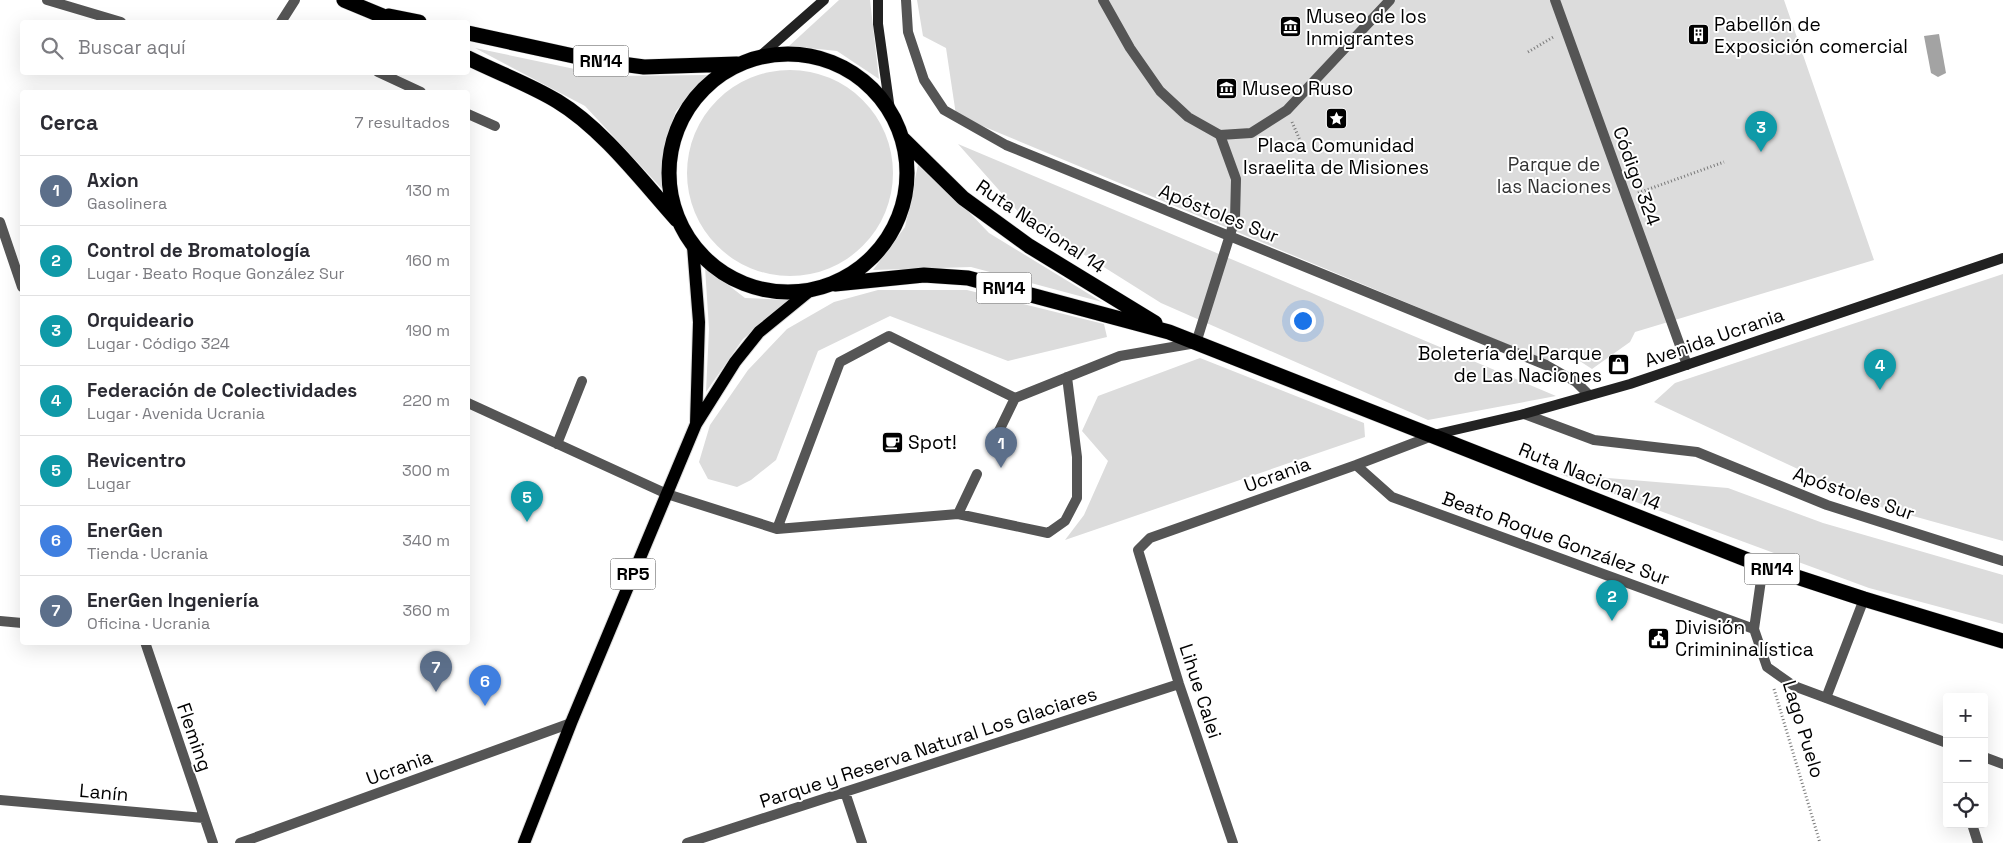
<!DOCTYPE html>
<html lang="es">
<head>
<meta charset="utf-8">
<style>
  :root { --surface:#fff; --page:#f7f7f7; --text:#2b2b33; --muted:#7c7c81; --line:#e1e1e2; --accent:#000 }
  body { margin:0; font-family:"Space Grotesk",sans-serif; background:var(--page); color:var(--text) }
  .controls { position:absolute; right:15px; bottom:15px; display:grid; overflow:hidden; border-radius:5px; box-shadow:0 5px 20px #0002 }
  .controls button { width:45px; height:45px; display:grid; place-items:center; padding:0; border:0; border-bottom:1px solid var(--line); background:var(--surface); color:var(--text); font:25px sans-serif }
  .you { position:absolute; left:1302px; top:320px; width:18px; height:18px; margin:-12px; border:4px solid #fff; border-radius:50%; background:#1a73e8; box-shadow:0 0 0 8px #1a73e833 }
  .badge { display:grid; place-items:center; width:32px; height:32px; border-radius:50%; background:var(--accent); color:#fff; font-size:16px; font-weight:700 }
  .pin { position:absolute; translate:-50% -41px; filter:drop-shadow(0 1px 2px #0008) }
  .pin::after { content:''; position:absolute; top:26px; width:18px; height:15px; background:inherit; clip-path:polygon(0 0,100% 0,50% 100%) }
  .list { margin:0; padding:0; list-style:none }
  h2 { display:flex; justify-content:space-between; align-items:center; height:65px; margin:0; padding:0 20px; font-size:21px }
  h2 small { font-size:16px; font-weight:400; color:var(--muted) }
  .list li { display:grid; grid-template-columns:32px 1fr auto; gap:15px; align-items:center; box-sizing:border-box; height:70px; padding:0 20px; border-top:1px solid var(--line) }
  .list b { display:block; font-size:19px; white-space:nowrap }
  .list p { margin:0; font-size:16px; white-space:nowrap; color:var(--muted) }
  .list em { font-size:16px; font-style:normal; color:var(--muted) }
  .icon { flex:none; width:28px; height:28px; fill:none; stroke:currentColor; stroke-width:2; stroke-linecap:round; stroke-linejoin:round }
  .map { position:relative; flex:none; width:2003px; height:843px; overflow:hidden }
  .search { position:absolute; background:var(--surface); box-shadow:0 5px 20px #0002; left:20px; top:20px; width:450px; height:55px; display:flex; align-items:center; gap:12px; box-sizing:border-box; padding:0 18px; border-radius:5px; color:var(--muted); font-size:19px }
  .panel { position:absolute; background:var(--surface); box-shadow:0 5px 20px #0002; left:20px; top:90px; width:450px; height:555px; border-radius:5px }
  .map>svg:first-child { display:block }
</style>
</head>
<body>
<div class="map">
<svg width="2003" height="843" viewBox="0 0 2003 843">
  <rect width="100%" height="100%" fill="#fff"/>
  <path fill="#dcdcdc" d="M839,0H870L879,79L837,51L789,46Z
    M917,0H1784L1874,260L1635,332L1630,342L1592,369L1569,354L1547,361L956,115L946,48L923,36Z
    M475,48L608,76L708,75L676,111L664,146V191L585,106Z
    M687 173a103 103 0 1 1 206 0a103 103 0 1 1-206 0Z
    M958,144L1556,396L1428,420L1161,303L1021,215Z
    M919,160L989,233L1102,302L971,267L873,270L905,227Z
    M705,267L745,298L789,300L743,339L706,392L709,329Z
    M2003,274V541L1877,506L1654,402L1675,383Z
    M878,290H967L1104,324L1107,337L1008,361L890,316L818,351L776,460L751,480L737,487L708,479L699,462L710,425L748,370L787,329L834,302Z
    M1200,358L1364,423L1365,437L1065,540L1084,515L1108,461L1082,431L1098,396Z
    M1560,474L1728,488L1823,523L2003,575V624L1869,588Z"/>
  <path fill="#a3a3a3" d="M1939,34L1946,73L1938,77L1931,73L1924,36Z"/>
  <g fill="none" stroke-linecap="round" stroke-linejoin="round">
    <defs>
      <path id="primary" d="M693,246L699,322L696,424
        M524,843L571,723L696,424L735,362L759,332L808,292"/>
      <path id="highway" d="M344,0L397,22
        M389,16L419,22
        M468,33L592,60L644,67L737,64
        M669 173a119 119 0 1 1 238 0a119 119 0 1 1-238 0Z
        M468,58C496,72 531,85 557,101C602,128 642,181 677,220
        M903,139L963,198L1029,246L1155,323
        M835,284L924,275L968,278L1169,332L1763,566L1864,599L2003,641"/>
    </defs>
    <use href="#primary" stroke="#dbdbdb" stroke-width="14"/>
    <use href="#highway" stroke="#dbdbdb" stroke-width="16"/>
    <path stroke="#777" stroke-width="3" stroke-dasharray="1 2.5" stroke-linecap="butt" d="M1528,52L1555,36
      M1292,122L1303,147
      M1638,193L1724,162
      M1774,689L1820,843"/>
    <path stroke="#555" stroke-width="10" d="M468,403L667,494L777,529L958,514L977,474
      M997,435L1015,398L1120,356L1196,343L1235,219L1236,179L1220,135
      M557,444L582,381
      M958,514L1048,533L1065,521L1077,498V457L1067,377
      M777,529L840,362L889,336L1015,398"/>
    <path stroke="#555" stroke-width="10" d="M47,0L121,22
      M906,0L908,32L924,80L944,110L1006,145L1546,365L1576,382L1589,395
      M1103,0L1130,48L1160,91L1188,117L1220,135L1251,133L1287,110L1390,0
      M1555,0L1687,365
      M281,22L295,0
      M378,72L421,92
      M468,114L495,126
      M0,222L22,287
      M1524,414L1594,440L1697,452L1827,505L2003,561
      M1356,465L1392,497L1754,629
      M1763,566L1754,629L1767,667L1794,686L1947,743
      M0,621L22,623
      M145,642L213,843
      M1826,698L1864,599
      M1984,757L2003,764
      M845,792L862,843
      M0,800L204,818
      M1972,824L1978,843
      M240,843L571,723
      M687,843L1179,684
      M1233,843L1179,684L1138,550L1150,538L1356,465L1432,436"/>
    <path stroke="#222" stroke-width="10" d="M878,0V24L890,110
      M759,57L824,0
      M1433,435L1524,414L1630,384L2003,258"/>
    <use href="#primary" stroke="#000" stroke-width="12"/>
    <use href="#highway" stroke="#000" stroke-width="15"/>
  </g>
  <defs>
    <symbol id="museum-square" viewBox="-11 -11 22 22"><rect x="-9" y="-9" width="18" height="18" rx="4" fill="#000" stroke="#fff"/><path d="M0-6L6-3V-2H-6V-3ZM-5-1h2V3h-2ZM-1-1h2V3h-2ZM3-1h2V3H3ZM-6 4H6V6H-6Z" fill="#fff"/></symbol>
    <symbol id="building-square" viewBox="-11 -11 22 22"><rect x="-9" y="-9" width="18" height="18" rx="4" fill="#000" stroke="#fff"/><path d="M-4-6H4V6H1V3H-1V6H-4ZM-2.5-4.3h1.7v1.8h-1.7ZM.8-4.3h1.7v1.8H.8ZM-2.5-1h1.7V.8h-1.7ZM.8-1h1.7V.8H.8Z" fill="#fff"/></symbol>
    <symbol id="sight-square" viewBox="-11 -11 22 22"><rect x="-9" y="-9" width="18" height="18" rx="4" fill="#000" stroke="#fff"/><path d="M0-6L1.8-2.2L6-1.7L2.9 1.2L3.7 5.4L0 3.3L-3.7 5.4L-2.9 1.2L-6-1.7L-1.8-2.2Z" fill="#fff"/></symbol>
    <symbol id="shop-square" viewBox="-11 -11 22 22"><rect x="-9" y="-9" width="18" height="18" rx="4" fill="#000" stroke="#fff"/><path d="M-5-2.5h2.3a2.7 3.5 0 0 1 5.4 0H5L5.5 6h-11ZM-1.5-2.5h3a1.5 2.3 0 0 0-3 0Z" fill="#fff"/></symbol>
    <symbol id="cafe-square" viewBox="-11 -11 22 22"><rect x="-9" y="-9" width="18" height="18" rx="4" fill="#000" stroke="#fff"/><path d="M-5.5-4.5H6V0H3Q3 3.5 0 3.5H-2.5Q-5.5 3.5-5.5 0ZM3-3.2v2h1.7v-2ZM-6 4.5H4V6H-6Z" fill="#fff"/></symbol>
    <symbol id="civic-square" viewBox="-11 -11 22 22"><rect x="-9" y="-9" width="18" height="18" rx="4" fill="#000" stroke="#fff"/><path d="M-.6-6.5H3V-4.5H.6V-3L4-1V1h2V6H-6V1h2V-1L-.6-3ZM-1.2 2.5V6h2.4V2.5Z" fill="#fff"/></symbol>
  </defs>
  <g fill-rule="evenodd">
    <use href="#museum-square" x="1278" y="14" width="25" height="25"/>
    <use href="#building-square" x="1686" y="22" width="25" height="25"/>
    <use href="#museum-square" x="1214" y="76" width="25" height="25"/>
    <use href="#sight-square" x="1324" y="106" width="25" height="25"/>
    <use href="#shop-square" x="1606" y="352" width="25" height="25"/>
    <use href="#cafe-square" x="880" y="430" width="25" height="25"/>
    <use href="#civic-square" x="1646" y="626" width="25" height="25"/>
  </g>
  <g text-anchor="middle" stroke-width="4" stroke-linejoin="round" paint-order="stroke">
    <g fill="#fff" stroke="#4c4c4c" stroke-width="1">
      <rect x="573.5" y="45.5" width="55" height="31" rx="4"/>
      <rect x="976.5" y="272.5" width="55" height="31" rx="4"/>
      <rect x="1744.5" y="553.5" width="55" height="31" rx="4"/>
      <rect x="610.5" y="558.5" width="45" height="31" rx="4"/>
    </g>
    <g font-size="18" font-weight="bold" fill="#000">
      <text x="601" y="67">RN14</text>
      <text x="1004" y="294">RN14</text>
      <text x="1772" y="575">RN14</text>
      <text x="633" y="580">RP5</text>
    </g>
    <g font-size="19" fill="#000" stroke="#fff" text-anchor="start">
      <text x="1306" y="23">Museo de los<tspan x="1306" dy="22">Inmigrantes</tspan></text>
      <text x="1714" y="31">Pabellón de<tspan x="1714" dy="22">Exposición comercial</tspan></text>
      <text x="1242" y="95">Museo Ruso</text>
      <text x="1336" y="152" text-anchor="middle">Placa Comunidad<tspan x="1336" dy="22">Israelita de Misiones</tspan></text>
      <text x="1602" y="360" text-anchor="end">Boletería del Parque<tspan x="1602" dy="22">de Las Naciones</tspan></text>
      <text x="908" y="449">Spot!</text>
      <text x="1675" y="634">División<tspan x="1675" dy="22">Crimininalística</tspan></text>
    </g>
    <g font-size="19" fill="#333" stroke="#fff">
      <text x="1554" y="171">Parque de<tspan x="1554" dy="22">las Naciones</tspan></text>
    </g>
    <g font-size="19" fill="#000" stroke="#fff">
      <text transform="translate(1637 176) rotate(70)" y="7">Código 324</text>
      <text transform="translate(1219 213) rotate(22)" y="7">Apóstoles Sur</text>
      <text transform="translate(1041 226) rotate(34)" y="7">Ruta Nacional 14</text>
      <text transform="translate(1714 337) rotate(-19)" y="7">Avenida Ucrania</text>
      <text transform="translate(1277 474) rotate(-20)" y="7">Ucrania</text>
      <text transform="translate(1590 476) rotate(22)" y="7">Ruta Nacional 14</text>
      <text transform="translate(1854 493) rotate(19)" y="7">Apóstoles Sur</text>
      <text transform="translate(1556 538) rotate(20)" y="7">Beato Roque González Sur</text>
      <text transform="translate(1201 691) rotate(72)" y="7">Lihue Calei</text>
      <text transform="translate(1804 729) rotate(73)" y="7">Lago Puelo</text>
      <text transform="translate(195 737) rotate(71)" y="7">Fleming</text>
      <text transform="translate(928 747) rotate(-18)" y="7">Parque y Reserva Natural Los Glaciares</text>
      <text transform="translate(399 767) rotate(-20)" y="7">Ucrania</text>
      <text transform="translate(104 792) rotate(5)" y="7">Lanín</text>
    </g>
  </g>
</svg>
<div class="controls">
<button>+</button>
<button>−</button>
<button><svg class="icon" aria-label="locate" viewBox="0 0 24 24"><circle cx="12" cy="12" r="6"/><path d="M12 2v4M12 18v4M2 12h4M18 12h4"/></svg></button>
</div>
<div class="you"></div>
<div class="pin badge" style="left:1001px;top:468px;background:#5c6f8a">1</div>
<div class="pin badge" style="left:1612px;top:621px;background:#0f9aa8">2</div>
<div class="pin badge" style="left:1761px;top:152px;background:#0f9aa8">3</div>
<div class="pin badge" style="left:1880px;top:390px;background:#0f9aa8">4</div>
<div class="pin badge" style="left:527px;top:522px;background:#0f9aa8">5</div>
<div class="pin badge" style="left:485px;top:706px;background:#3f7fe0">6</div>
<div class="pin badge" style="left:436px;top:692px;background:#5c6f8a">7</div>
<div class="search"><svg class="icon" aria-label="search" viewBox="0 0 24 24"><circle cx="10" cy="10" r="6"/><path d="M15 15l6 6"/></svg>Buscar aquí</div>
<section class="panel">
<h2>Cerca<small>7 resultados</small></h2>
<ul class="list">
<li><span class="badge" style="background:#5c6f8a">1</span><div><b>Axion</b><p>Gasolinera</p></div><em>130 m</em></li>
<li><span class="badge" style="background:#0f9aa8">2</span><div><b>Control de Bromatología</b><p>Lugar · Beato Roque González Sur</p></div><em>160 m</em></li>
<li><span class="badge" style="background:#0f9aa8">3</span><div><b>Orquideario</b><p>Lugar · Código 324</p></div><em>190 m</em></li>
<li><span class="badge" style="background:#0f9aa8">4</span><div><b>Federación de Colectividades</b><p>Lugar · Avenida Ucrania</p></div><em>220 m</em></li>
<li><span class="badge" style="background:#0f9aa8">5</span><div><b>Revicentro</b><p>Lugar</p></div><em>300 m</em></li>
<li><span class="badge" style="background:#3f7fe0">6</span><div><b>EnerGen</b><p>Tienda · Ucrania</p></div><em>340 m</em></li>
<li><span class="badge" style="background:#5c6f8a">7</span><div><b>EnerGen Ingeniería</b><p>Oficina · Ucrania</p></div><em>360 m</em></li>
</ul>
</section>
</div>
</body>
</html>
